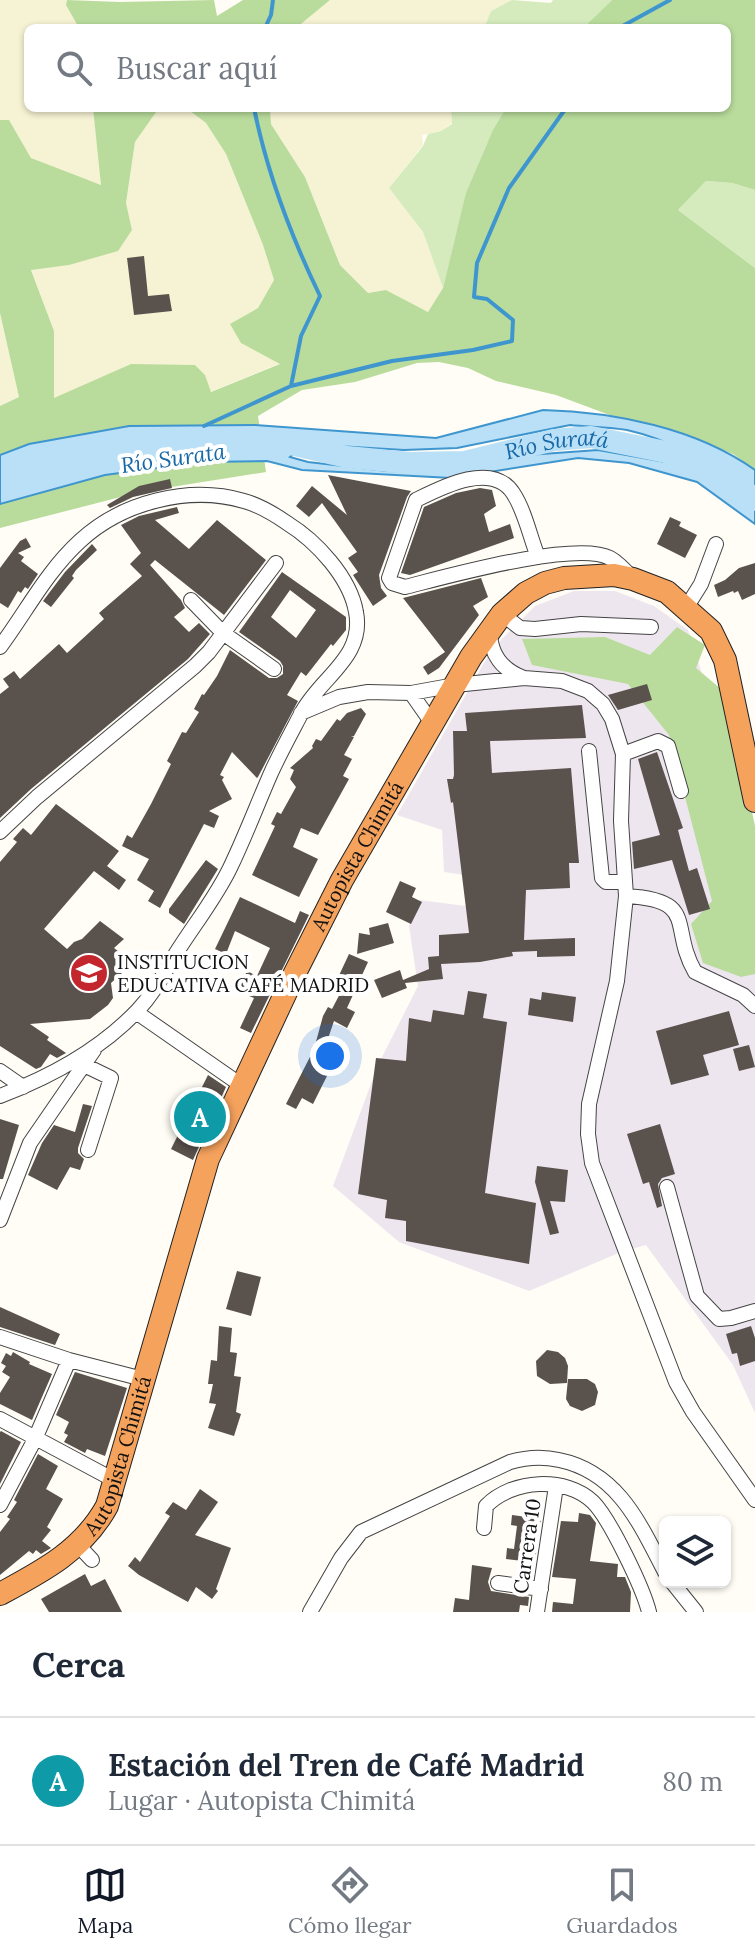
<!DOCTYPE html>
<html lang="es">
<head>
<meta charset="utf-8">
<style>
  :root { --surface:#fff; --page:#f2f2f3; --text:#1f2937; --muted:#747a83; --line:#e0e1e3; --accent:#111827 }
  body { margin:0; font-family:Lora,serif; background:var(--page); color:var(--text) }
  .controls { position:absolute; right:24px; bottom:24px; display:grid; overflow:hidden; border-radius:12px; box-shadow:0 2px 6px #0004 }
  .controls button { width:72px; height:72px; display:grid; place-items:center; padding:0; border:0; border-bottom:2px solid var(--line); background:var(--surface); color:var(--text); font:40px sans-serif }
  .you { position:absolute; left:330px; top:1056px; width:28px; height:28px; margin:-20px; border:6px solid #fff; border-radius:50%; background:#1a73e8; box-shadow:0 0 0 12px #1a73e833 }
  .badge { display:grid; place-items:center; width:52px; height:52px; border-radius:50%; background:var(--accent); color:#fff; font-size:26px; font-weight:700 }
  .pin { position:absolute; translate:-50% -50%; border:4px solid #fff; box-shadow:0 2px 8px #0006 }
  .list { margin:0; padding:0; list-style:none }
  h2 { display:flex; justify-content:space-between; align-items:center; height:104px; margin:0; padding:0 32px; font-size:34px }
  h2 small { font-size:26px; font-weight:400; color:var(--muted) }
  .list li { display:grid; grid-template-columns:52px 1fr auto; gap:24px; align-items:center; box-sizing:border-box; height:128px; padding:0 32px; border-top:2px solid var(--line) }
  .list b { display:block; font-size:30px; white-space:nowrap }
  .list p { margin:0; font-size:26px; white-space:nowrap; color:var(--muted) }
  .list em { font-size:26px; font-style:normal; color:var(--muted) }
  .icon { flex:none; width:44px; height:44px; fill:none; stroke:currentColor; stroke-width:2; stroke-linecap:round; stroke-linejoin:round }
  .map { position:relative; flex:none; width:755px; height:1612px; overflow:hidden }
  .search { position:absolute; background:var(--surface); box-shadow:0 2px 6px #0004; left:24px; right:24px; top:24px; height:88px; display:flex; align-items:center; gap:20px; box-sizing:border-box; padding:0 28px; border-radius:12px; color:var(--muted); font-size:30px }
  .sheet { height:232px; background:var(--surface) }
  nav { display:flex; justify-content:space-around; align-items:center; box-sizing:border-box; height:112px; border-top:2px solid var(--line); background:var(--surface); font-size:22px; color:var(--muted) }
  nav a { display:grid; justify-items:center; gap:4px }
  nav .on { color:var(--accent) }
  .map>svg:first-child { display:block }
</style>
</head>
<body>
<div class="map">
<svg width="755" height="1612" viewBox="0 0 755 1612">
  <rect width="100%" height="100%" fill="#fffdf5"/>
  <path fill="#eee6ef" d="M574,591H615L654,606L688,630L717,720L755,898V1413L733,1365L646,1245L621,1252L529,1291L399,1242L333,1186L378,1065L418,986L409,926L419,900L466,906L464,875L444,872L442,830L397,815L492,649L535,606Z"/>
  <path fill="#f6f3d4" d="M0,0H67L66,5L79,28H28V108H93L102,185L64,173L31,158L9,121L0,120Z
    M330,0H512L491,11L484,28H296Z
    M159,108H186L206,123L226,154L263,245L274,280L258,308L231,324L242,343L281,363L210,392L205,375L131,364L54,399V331L31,269L69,265L132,230L126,204L135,142Z
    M270,108H451L452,123L441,131L422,135L423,145L389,188L423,232L443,288L428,312L386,290L368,293L340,265L305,177L271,124Z
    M0,313L19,397L0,406Z"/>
  <path fill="#d5ebbd" d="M512,0L551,3L553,0H612L583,28H484L491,11Z
    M451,108H506C472,165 459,224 443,288L423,232L389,188L423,146L428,134L441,131L452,124Z
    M706,181L732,183L755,190V268L678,210Z"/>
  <path fill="#b9dc9c" d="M67,0L120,2L214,0L217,16L243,0H330L296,28H79L66,5Z
    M612,0H755V190L732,183L706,181L678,210L755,268V470L733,454L685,435L615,417L556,395L496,381L468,368L439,362L417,363L355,382L302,390L258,416L266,472L140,492L0,528V406L19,397L0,313V120H9L31,158L101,185L93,108H159L135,142L126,203L132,230L118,251L69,265L31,270L54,331V398L131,364L195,365L205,375L211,392L280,364L241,343L230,324L258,308L274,280L263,245L226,154L206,123L186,108H270L271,124L305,177L340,265L368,293L386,290L428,312L443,288L466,193L493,130L506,108H727V28H583Z
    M677,627L705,645L696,668L727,694L755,826V974L741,977L703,963L691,924L712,901L669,735L628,684L532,665L522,639L605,637L650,655Z"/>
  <path fill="#b9e0f7" stroke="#3f96cf" stroke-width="2" fill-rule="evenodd" d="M543,410C615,412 696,428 755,470V524L697,482L629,463L578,458L451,478L302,470L267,461L202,462L105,475L0,504V455L29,444L129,426L255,425L436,438ZM570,425C589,427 609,427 627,430C672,440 715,466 749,495L688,466L598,450L528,455L488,466L443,472L387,471L308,462L290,457L304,444L404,450L457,448Z"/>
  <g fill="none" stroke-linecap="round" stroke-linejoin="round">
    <path stroke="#3f96cf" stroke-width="4" d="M265,28L271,15L273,0
      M619,28L670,0
      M254,108C267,173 291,236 320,296L301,336L291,386
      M204,426L291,386L392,361L473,350L512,341L513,320L487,299L474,297L477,263L509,188L566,108"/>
    <path stroke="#b9e0f7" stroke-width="22" id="s1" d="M275,445L286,443L347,457L410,463L465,462L554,440L591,437L666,452L746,492L755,500"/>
  </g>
  <path fill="#5a524d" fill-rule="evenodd" d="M144,256L148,296L169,294L172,311L134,315L127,258Z
    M328,475L411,491L407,497L379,575L381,588L387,596L373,606L353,575L358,572L348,558L357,552L322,503L309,517L296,506L312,486L347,515Z
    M170,479L172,488L133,497L110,508L107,505L139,486Z
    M480,488L492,490L496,506L484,514L489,532L510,524L514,538L410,575L401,573L424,507L456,493Z
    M177,507L179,513L155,520L189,549L217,520L266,560L224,615L155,560L150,565L181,600L185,608L174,617L189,632L199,623L210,634L188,659L31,789L0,818V694L9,687L3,679L14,671L20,679L59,644L67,653L104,619L99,613L142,576L130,564L141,553L121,525L139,516Z
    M670,517L681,522L679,526L697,535L685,558L657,544Z
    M26,538L31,547L18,553L24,557L21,561L38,574L28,589L25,587L21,593L18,591L8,608L0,603V568L20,541Z
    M92,544L97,550L76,570L72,576L74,578L51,607L43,601L65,572Z
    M755,563V594L742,600L738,591L734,593L733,591L718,597L714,585L725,580L739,568Z
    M282,572L346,617V630L333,646L331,644L306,676L301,672L287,695L298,701L258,777L257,778L232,752L220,775L224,777L222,780L232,799L209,811L219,816L214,828L204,824L160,908L148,901L154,891L137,880L149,859L122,846L127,835L132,838L151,804L171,764L167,761L182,732L186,733L199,712L194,709L202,694L204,695L217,676L230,650L269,678H277L283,674V666L280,661L239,632ZM290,590L316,610L296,638L271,617Z
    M481,578L488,597L473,606L479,615L439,668L428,675L423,667L445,652L403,598Z
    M647,684L652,700L618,710L608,695Z
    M582,705L586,738L490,741L492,773L571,768L579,863H569L570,888L526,890L524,940L575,938V956L537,957V951L512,952L513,956L480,962L441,964L443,979L405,983L407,988L382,998L374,980L400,970L403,980L429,969L428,957L439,956V935L469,933L453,802L451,803L447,779H453L454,775L453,731H467L465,713Z
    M361,708L366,714L354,736H351L354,737L344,755L352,759L343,776L349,779L318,835L301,828L293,847L318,859L299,897L252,875L275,826L271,824L277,812L281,814L296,787L290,779L294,770L290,768L313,748L312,746L316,739L321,741L337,719L340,721L347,713Z
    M657,752L683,828L678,830L689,871L697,868L710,909L689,915L672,860L634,869L632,842L660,835L638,759Z
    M56,804L119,851L107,866L126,880L119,890L94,871L44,929L67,949L74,942L82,939L100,921L124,939L114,948L133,963L111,983L113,998L108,1005L90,1019L30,1024L49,1037L47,1040L66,1053L57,1058L50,1054L41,1067L36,1069L0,1046V862L17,842L13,839L23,828L31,835Z
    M206,860L218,869L184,924L169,913V909Z
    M400,881L416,888L412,897L422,902L411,924L386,912Z
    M240,897L295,923L300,911L309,915L251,1033L240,1028L254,998L242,993L244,988L240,986L247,971L257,976L270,948L235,931L226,954L215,949Z
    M388,923L394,943L357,954L359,933L370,935L369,928Z
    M349,954L368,962L347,1008L355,1012L347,1028L334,1021L319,1065L330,1070L313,1104L302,1098L296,1109L286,1104L314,1049L323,1016L328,1007L332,1009L343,988L335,984Z
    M468,991L487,994L483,1018L507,1022L485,1193L536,1203L529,1264L406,1241V1221L385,1218L387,1200L358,1194L376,1058L406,1061L409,1018L431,1022L433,1010L464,1015Z
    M542,992L576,997L573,1022L528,1015L530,998L541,1000Z
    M729,1011L739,1045L703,1055L709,1075L671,1085L656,1031Z
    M749,1045L755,1067L739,1071L733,1049Z
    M208,1075L226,1087L193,1160L171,1149Z
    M83,1104L92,1106L78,1148V1153L84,1159L80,1170L70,1167L57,1190L28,1175L42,1143L54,1125L75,1132Z
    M0,1119L19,1125L3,1179H0Z
    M660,1124L675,1174L662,1178L658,1184L662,1206L657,1208L649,1182L643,1184L627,1134Z
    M537,1166L568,1170L565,1202L550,1201L559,1233L550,1235L535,1182Z
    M237,1271L261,1277L251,1316L226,1309Z
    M0,1307L60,1334L55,1345L0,1327Z
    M219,1326L232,1328L230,1352L237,1353L234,1376L241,1377L236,1412L241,1414L234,1436L208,1428L216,1404L209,1403L213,1384H208L211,1360L217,1361Z
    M751,1326L755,1338V1361L740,1366L737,1353L732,1354L726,1334Z
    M547,1350L558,1352L565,1358L568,1366L567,1383L550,1384L537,1376L536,1361Z
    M13,1352L30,1362L29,1364L52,1374L32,1420L0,1404V1393L10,1377L2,1372L6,1366L1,1363L6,1353L11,1356Z
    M75,1372L127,1388L105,1456L87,1449L85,1453L64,1442L68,1435L64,1433L69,1422L56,1415Z
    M568,1379H587L595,1384L598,1392L595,1405L582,1411L570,1406L566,1399Z
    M1,1431L21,1442L0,1484V1432Z
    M38,1454L58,1466L46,1489L63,1499L47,1527L51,1530L42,1541L51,1548L41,1554L36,1550L33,1554L29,1551L0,1575V1532L10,1519L7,1517L17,1502L14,1500Z
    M200,1489L218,1502L195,1535L231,1548L216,1589L218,1591L212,1599L196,1587L188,1602L139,1575L128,1566L135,1557L140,1562L170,1516L165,1513L173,1502L186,1510Z
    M528,1505L543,1506L533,1574H530L531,1562L506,1559L507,1548L514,1549L517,1526L511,1525L512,1515L527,1517Z
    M579,1513L590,1515L596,1523L590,1561L618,1564L617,1577H625L631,1592L630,1612H552L553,1602L573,1604L576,1579L552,1577L561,1521L578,1522Z
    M472,1565L492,1568L488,1582L491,1591L529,1597L528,1606L520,1605L519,1612H453L455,1598L469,1600Z
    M85,1574L91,1586L105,1579L122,1612H49L41,1599Z"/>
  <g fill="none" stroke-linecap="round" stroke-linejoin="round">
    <defs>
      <path id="minor" d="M538,557C530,537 525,511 513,493C492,461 442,487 416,500L389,578L392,583L405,587C445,577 576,540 610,558C619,563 626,571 633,579
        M191,600L223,633L274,669
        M686,608L701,584L716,544
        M502,614L520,628L535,629L581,624L651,627
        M490,631C490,654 502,670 524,678
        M0,647C26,612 47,571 80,541C122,502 189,485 244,501C259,505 274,514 287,523C316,541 350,577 356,612C365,658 319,678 301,714C291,733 280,753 271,773C257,805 245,837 230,868C215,899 193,926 175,955C163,975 154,993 138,1010C101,1049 50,1077 0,1096
        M411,693L432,723
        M301,713L339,697L368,692L411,693L455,685L524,678L562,681L588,691L603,704L612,719L623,754L621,821L626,896L617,981L589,1104L588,1134L592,1163L676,1382L693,1412L755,1500
        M589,751L602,878L606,882H625
        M623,754L658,741L668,746L681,791
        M0,832L37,797L195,666L209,652L276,563
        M626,896C699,900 669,927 695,972L743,995L755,1006
        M136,1012L241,1085
        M78,1062L111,1078L88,1150
        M0,1071L23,1087
        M667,1187L697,1296L719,1319L731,1318L755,1311
        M0,1220L30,1143L94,1050
        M0,1337L69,1360L143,1379
        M0,1419L116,1481
        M0,1505L35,1439L69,1360
        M484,1528L486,1506C512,1479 566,1476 593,1502C610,1519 643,1588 649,1612
        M78,1545L92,1560
        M672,1582L696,1612
        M498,1583L541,1589
        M310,1612L341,1558L361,1532L510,1462C527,1457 542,1456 559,1460C618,1472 640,1524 665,1572
        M537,1612L556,1486"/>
      <g id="highway">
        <path id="s2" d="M0,1594C43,1571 83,1550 107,1506L208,1159L294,975L342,880L471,657L502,614L526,593L545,583L564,578L614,575L633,579L667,592L711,631L725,660L755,801"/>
      </g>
    </defs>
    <use href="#minor" stroke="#444" stroke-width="16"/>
    <use href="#highway" stroke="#222" stroke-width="24"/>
    <use href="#minor" stroke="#fff" stroke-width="14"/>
    <use href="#highway" stroke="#f5a25d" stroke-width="22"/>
  </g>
  <defs>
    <symbol id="school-disc" viewBox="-11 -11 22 22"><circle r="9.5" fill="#c4262e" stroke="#fff"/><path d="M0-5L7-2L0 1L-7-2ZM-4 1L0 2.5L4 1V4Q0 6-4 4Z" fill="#fff"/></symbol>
  </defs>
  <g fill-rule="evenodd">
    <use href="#school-disc" x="67" y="951" width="44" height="44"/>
  </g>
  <g text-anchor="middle" stroke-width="8" stroke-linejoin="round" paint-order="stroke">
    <g font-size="20" fill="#111" stroke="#fff">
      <text dy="7" stroke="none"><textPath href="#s2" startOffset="840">Autopista Chimitá</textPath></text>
      <text dy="7" stroke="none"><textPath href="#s2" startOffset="192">Autopista Chimitá</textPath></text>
      <text transform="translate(527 1546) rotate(-82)" y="7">Carrera 10</text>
    </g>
    <g font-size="20" fill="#111" stroke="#fff" text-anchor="start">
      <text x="117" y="969">INSTITUCION<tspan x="117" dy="23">EDUCATIVA CAFÉ MADRID</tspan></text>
    </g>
    <g font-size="22" font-style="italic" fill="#1768a6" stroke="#fff">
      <text dy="8" stroke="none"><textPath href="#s1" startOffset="286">Río Suratá</textPath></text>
      <text transform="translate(173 458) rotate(-8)" y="8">Río Surata</text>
    </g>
  </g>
</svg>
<div class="controls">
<button><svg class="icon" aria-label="layers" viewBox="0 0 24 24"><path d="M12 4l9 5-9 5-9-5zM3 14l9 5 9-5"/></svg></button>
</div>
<div class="you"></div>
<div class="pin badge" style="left:200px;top:1117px;background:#0f9aa8">A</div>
<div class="search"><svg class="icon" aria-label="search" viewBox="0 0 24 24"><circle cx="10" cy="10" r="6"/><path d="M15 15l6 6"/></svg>Buscar aquí</div>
</div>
<section class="sheet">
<h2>Cerca<small></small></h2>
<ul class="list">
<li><span class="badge" style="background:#0f9aa8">A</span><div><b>Estación del Tren de Café Madrid</b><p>Lugar · Autopista Chimitá</p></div><em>80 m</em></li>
</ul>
</section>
<nav>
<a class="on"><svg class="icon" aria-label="map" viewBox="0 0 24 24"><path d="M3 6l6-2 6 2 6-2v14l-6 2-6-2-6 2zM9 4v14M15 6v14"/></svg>Mapa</a>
<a><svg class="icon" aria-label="directions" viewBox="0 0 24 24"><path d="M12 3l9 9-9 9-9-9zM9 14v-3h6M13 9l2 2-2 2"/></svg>Cómo llegar</a>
<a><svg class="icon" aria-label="saved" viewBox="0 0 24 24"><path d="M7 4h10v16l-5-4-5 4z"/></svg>Guardados</a>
</nav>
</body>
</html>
